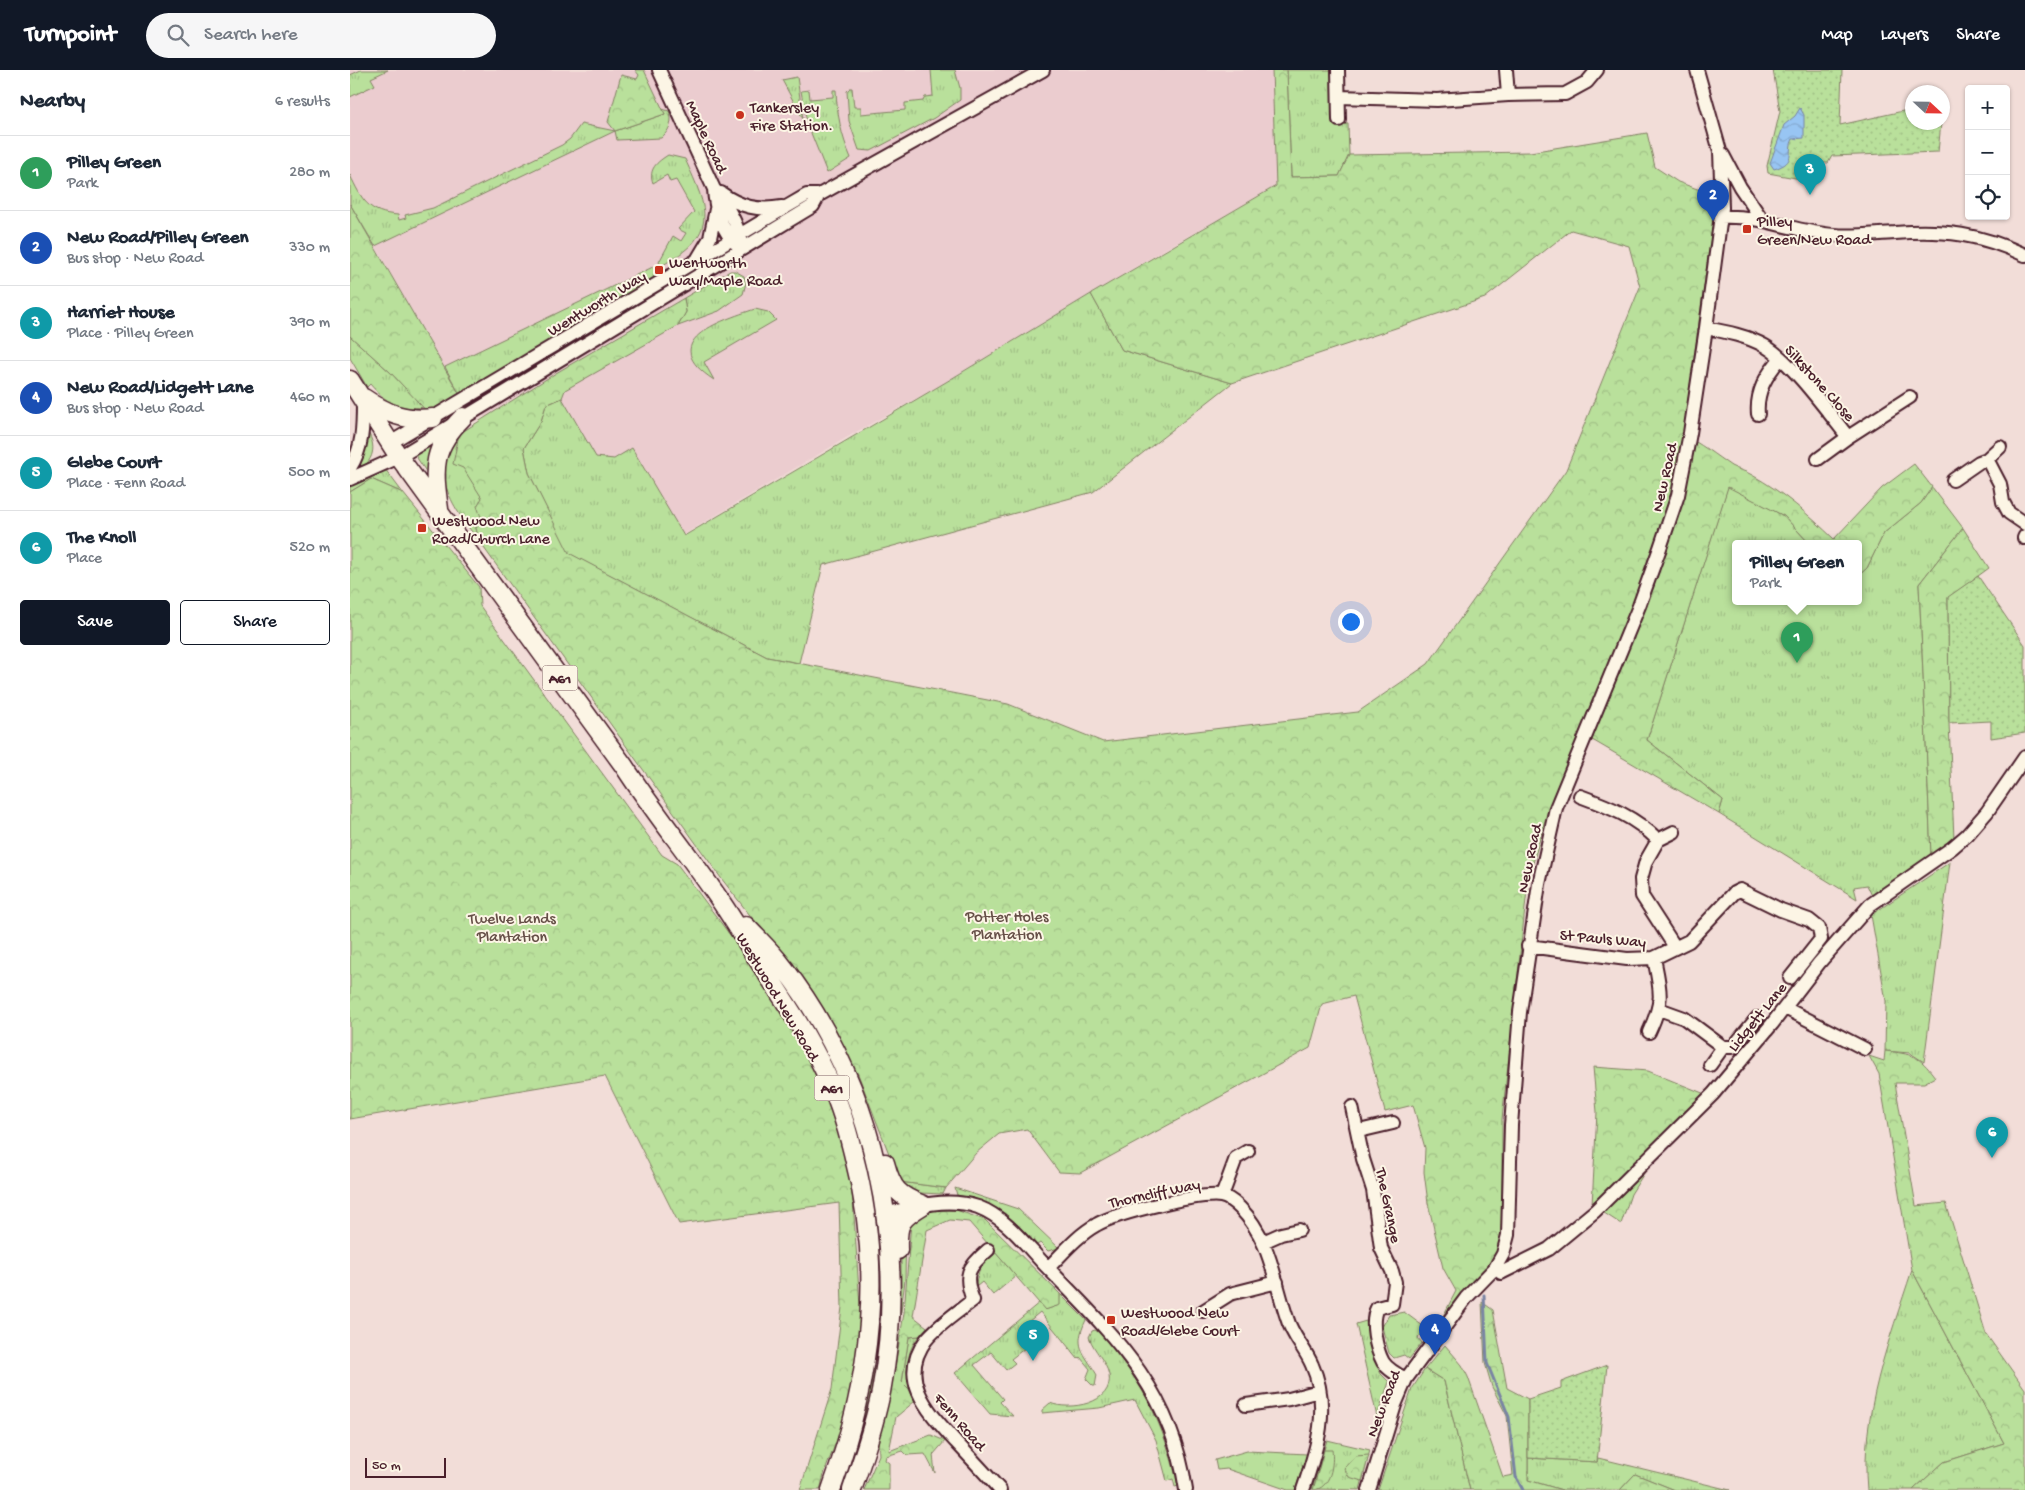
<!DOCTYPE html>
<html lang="en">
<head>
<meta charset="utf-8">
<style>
  :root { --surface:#fff; --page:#f6f6f7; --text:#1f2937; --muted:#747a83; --line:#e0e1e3; --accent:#111827 }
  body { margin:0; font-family:"Gochi Hand",sans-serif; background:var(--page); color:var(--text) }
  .controls { position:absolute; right:15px; top:15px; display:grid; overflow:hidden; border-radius:5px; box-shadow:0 1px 4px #0004 }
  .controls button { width:45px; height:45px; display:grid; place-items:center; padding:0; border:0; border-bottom:1px solid var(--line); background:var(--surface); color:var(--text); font:25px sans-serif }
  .compass { position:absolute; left:1555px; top:15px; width:45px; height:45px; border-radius:50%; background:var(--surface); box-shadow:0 1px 4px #0004; rotate:112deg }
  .scale { position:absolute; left:15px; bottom:12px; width:81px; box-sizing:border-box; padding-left:5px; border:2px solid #4a1f2b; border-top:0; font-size:14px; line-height:18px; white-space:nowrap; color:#4a1f2b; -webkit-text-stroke:4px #fcf5e5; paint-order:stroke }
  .you { position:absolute; left:1000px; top:551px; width:18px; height:18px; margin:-12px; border:4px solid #fff; border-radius:50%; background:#1a73e8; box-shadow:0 0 0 8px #1a73e833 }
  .badge { display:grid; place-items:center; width:32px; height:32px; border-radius:50%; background:var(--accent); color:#fff; font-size:16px; font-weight:700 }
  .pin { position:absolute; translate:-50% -41px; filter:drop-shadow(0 1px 2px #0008) }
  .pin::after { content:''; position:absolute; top:26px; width:18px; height:15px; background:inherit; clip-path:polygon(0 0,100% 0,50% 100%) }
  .popup { position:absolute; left:1382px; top:470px; width:130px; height:65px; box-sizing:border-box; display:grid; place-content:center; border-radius:5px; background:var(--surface); filter:drop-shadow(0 1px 4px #0005); font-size:16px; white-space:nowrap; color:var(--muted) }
  .popup b { font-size:19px; color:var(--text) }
  .popup::after { content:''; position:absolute; left:50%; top:100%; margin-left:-10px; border:10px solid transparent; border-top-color:var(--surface) }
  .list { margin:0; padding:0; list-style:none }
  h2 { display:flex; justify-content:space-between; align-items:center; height:65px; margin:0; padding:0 20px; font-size:21px }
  h2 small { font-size:16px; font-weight:400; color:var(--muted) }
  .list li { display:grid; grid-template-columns:32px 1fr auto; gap:15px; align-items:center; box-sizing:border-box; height:75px; padding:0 20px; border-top:1px solid var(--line) }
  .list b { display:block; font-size:19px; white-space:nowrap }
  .list p { margin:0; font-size:16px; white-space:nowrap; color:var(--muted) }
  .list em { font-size:16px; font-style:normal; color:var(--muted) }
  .actions { display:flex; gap:10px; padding:15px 20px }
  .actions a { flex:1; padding:11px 0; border:1px solid var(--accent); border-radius:5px; text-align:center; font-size:18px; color:var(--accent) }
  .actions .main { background:var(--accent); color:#fff }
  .icon { flex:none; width:28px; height:28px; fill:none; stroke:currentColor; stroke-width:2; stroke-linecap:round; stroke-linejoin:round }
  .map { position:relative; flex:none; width:1675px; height:1420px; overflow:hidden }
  header { display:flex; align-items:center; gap:30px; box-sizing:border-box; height:70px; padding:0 25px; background:var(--accent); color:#fff }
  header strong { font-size:24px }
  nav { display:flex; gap:28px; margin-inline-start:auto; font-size:18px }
  .search { width:350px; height:45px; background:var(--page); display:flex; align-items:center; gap:12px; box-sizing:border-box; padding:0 18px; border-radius:28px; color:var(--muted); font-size:19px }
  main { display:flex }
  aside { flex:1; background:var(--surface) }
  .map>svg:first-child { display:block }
</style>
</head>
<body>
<header>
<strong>Turnpoint</strong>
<div class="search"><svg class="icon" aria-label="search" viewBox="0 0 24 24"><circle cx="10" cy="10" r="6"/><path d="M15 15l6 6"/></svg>Search here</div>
<nav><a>Map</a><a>Layers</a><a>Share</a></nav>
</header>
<main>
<aside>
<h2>Nearby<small>6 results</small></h2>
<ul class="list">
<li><span class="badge" style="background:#2e9e5b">1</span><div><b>Pilley Green</b><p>Park</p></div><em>280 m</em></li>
<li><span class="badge" style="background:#1a4fb4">2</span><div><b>New Road/Pilley Green</b><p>Bus stop · New Road</p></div><em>330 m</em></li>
<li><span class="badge" style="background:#0f9aa8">3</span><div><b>Harriet House</b><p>Place · Pilley Green</p></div><em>390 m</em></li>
<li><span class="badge" style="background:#1a4fb4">4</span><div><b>New Road/Lidgett Lane</b><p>Bus stop · New Road</p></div><em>460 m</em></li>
<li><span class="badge" style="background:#0f9aa8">5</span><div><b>Glebe Court</b><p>Place · Fenn Road</p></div><em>500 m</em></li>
<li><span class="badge" style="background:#0f9aa8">6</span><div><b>The Knoll</b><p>Place</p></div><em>520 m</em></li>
</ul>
<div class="actions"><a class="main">Save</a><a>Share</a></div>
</aside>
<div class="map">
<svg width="1675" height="1420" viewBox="0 0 1675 1420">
  <defs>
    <pattern id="grass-tufts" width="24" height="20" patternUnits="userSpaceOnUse" patternTransform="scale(1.25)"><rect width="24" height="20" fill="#b9e09b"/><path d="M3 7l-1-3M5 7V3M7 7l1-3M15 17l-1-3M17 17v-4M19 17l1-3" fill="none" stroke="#a1c086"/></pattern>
    <pattern id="forest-crowns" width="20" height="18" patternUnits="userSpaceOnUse" patternTransform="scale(1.25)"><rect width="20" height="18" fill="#b9e09b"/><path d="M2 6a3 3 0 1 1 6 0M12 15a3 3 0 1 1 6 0" fill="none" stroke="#a1c086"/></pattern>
    <pattern id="garden-dots" width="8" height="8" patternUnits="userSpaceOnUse" patternTransform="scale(1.25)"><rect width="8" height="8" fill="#b9e09b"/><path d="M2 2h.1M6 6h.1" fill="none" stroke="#a1c086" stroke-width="1.8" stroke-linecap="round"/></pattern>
    <pattern id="water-waves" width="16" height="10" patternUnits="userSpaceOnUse" patternTransform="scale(1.25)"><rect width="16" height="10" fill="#98c5f3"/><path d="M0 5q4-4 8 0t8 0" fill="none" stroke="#84a9d0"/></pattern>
  </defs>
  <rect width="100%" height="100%" fill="#f2ddd8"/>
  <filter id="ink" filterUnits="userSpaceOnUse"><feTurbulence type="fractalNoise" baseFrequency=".02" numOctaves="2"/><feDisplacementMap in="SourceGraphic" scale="10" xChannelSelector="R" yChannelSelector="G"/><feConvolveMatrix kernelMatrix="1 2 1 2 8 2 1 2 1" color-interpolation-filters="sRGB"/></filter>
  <g filter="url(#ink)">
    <path fill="#ebcccf" d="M0,0H922L926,116L807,184L596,312L508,361L264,506L149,360L91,308L34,191L0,134Z"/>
    <path fill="url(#grass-tufts)" stroke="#828063" d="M11,0H38L21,8L25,15L0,27V5Z
      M581,0H605L610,18V30L584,48L521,81L509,80L499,51L497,21L500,18H502L504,37H511V44L555,40V33L573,31L575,27L583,26Z
      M937,0H982V53L998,54L999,85L989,106L941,107Z
      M447,7L453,49L432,10Z
      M459,20L460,29L483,27V20H486C487,44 491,65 501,88L477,103L457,53L451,21Z
      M312,39L319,41C324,52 319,61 311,68L267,70L265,61L25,176L0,134V105C12,130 18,143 48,145L49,150L56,148L55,145L83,138L212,75L220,69L231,54L265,61L315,44Z
      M318,85L335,89C359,141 369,164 311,196L309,192L323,166L331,171L336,163L328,159L344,142L326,110L320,112L317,105L303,113C298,99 307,92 318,85Z
      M373,183L374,185L59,374L58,373Z
      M307,195L308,206L110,325L95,297Z
      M380,201H385L394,206L396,213L393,224L369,241L328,256L336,242L334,228Z
      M741,224L772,280L882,313L743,422L473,495L449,593L417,587L218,483L179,403L174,378L191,351L196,335L212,328L246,387L264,389L282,378L334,466L596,312Z
      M405,239L418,242L426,250L354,292L364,310C305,272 369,251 405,239Z
      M0,266L40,302L74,337C50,341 35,332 20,314L17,317L0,288Z
      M19,364C29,383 18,396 2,406L10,394Z
      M109,364L105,378L132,428V447L126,458L129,471C106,442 73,397 109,364Z
      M89,370L81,409L65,385Z
      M29,399H35L53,423L21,409L0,422V417Z
      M1378,416L1434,446L1460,474H1386V532H1508V506L1517,498L1534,463L1571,433L1582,417L1613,458L1569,514L1581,785L1523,828L1517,815L1504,817L1507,829L1369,744L1373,730L1297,670Z
      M1600,792L1574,992L1560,983L1535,981L1536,931L1521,845Z
      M455,944L471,968L505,1044L526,1131L519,1122L453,947Z
      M550,1112L596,1118L593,1124L570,1123Z
      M605,1118L668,1139L709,1178L698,1181L690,1173L687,1175C660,1145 647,1133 607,1125Z
      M556,1153L555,1210L546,1281H544L551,1237V1171Z
      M646,1183L666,1206L643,1225L632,1212L626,1217C626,1200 634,1193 646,1183Z
      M1562,1200L1654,1373L1594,1392L1563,1420H1517C1510,1344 1539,1271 1562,1200Z
      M710,1224L736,1250C723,1277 733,1281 747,1305L745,1316H743L736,1309L740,1299L730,1287L728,1289L690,1242L672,1257L682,1269L685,1267L692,1276L683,1278L680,1274L661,1289L665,1293L656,1300L641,1282L624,1295L653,1329L650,1332L663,1346L640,1344L605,1303L690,1232L695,1240L709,1235Z
      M1054,1242L1077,1259L1068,1268L1072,1273L1059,1289L1054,1285L1044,1288L1039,1283L1032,1257L1039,1245Z
      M1016,1251L1027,1295L1031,1304L1039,1312L1027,1347L1006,1254Z
      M745,1260C754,1265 760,1275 766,1283C799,1323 817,1366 828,1416L825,1417L823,1409L817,1411L806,1370L785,1330L749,1338L692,1343V1340L700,1333C719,1341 764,1334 759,1305C756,1291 744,1281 739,1267L742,1261Z
      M569,1266C556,1281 556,1300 559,1319L552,1313L559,1267Z
      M522,1297H528L518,1348L494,1420H488Z
      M1075,1299L1094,1311L1120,1420H1028L1062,1319Z
      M977,1370L1020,1380L1010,1420L962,1419Z
      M897,1381L957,1384L945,1420H938L877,1399L867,1400L865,1390Z
      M1178,1388L1247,1392L1248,1388L1380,1420H1325L1285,1404L1270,1420H1212L1178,1410Z"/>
    <path fill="url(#forest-crowns)" stroke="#828063" d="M285,0H294L315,44L265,61L258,52L271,5L287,9L289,5Z
      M922,0H937L941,107L989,106L999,85L1180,82L1297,63L1305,97L1328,112L1364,125L1362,159L1333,365C1350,373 1365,385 1381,396C1388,400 1396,401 1402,405C1433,422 1459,445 1484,469L1532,418L1564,394L1582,417L1571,433L1534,463L1517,498L1508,506V474H1460L1434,446L1378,417L1297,670L1373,730L1369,744L1244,671L1229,667L1199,736L1178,811L1152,1049V1161L1147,1182L1139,1196L1113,1223L1090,1252L1106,1221L1093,1198L1078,1133L1074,1102L1075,1078L1063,1035L1035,1042L1004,926L972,934L960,978L730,1103L709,1102L677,1059L649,1064L626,1083L596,1118L550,1112L508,1004L445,903L371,808L129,471L126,458L131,447L127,436L132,428L113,398L103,394L109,364L206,303L334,228L336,242L328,256L215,320L212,328L196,335L191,351L174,378L179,403L219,483L417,587L658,634L753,672L1008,642L1078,594L1216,400L1290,217L1279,176L1221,160L1135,228L882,313L772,280L741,224L926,116Z
      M0,134L110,325L83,348L40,302L0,266Z
      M21,409L53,423L129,517L130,536L312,785L327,794L436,940L493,1058L503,1131L511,1252L499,1338L475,1401L470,1420H450L482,1319L492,1237L489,1133L329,1154L255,1006L0,1049V422Z
      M1613,458L1639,498L1598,528L1599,653L1604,769L1581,785L1569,514Z
      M1535,981C1562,984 1569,985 1585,1007L1574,1013H1545L1566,1136L1596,1133L1636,1264L1675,1319V1420H1563L1594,1392L1654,1373L1562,1200L1529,1004L1519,986L1534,991Z
      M1243,997L1298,1001L1355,1024L1303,1089L1281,1124L1271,1154L1242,1135L1247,1042Z
      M585,1140H606L635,1150L710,1224V1235L695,1240L619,1152L600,1150L577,1160L563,1246L577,1257L569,1266L559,1267L552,1312L559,1319L565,1331L546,1347L539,1381L581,1365L595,1371L583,1385L585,1403L575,1384L557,1385L553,1381L536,1386L535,1390L539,1393V1420H514L529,1385L528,1367L546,1291L554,1243L561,1152L569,1146Z
      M1132,1232L1143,1240L1157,1318L1178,1329V1410L1212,1420H1120L1094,1311L1075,1299L1095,1275L1112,1295L1118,1307L1153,1407L1163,1405L1157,1346L1142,1317L1135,1293Z
      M974,1380H982C984,1393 981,1419 963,1420Z
      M1019,1385L1012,1411L999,1407L994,1398L1005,1386Z
      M1285,1404L1325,1420H1270Z"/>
    <path fill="url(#garden-dots)" stroke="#828063" d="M1423,0H1492L1490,55L1562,39V52L1591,53L1588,82L1482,86L1478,93H1455L1451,109L1418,103L1417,96L1430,41Z
      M1628,506L1675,575V663L1641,668V651L1599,653L1598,527Z
      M1257,1295L1247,1392L1178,1388V1329L1211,1318V1312Z"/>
    <path fill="url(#water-waves)" stroke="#7983a3" d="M1450,38L1454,45V68L1443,69C1436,82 1448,92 1424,99L1420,93L1434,55L1445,46Z"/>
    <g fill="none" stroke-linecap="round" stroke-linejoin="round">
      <path stroke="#7983a3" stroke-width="3" d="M1134,1225L1137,1293L1159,1347L1166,1407L1173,1420"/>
      <defs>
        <path id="minor" d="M309,0L364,119C376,133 388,154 391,172
          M988,0L989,50
          M1156,0L1158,25
          M989,27L1087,30L1158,25L1215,24L1237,12L1247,0
          M1373,85L1390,117L1411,148
          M364,119C365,138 372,162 387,175
          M371,123C390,137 408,141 432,137
          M1371,147C1413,145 1443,162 1484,165C1504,167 1524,164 1545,163C1594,159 1630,164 1675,185
          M348,188L360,168L366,139
          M1356,258C1377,262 1397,266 1415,276C1441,291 1478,342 1498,367L1468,389
          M1408,344C1406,322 1416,305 1431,288
          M1498,367L1560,327
          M40,373L438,136L457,125H469L693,0
          M1637,389L1650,377
          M0,398C13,378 13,356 13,333
          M0,409L49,387L463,136L469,125
          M1603,410L1629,392L1637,389L1650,414L1653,432L1659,443L1675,454
          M1674,468L1675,466
          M1230,726C1260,737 1285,747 1308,770
          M1324,762L1308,770L1296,791L1291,809L1292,826L1325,877
          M1178,876L1277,889L1304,888L1339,871L1384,823L1390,820L1431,840L1459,850L1469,858L1471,869L1440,908
          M1435,938L1515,979
          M1309,939L1334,948L1373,977L1360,995
          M1299,962C1314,930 1311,922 1304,888
          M1373,977H1383L1407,948
          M1002,1037L1013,1089L1023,1120L1031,1178L1042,1201L1045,1212L1042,1234L1027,1238C1020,1251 1026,1279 1033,1292C1038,1300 1048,1305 1056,1309
          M1009,1061L1043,1053
          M872,1126L886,1088L898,1081
          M536,1144C566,1136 597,1127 628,1137C655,1147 675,1174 694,1194C762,1264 821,1318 836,1420
          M913,1172L931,1164L949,1160
          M638,1180C618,1197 613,1205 623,1230C608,1242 588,1255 576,1270C546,1310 580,1343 606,1372C621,1388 636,1404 650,1420
          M698,1198C713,1183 728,1165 746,1155C766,1143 848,1123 871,1126C877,1127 885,1133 890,1138C920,1168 924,1210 937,1248C942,1266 955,1278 962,1295C981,1337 967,1379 953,1420
          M1145,1198L1151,1203L1199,1179L1245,1141L1363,1024L1422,954L1469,893L1520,835L1602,778L1617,765L1637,742L1675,687
          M853,1241L880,1224L927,1212
          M896,1335L939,1329L969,1321
          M1019,1420L1045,1335L1056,1309L1116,1228L1145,1198L1153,1184L1158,1165L1161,1055L1170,942L1189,814L1206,738L1289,536L1310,478L1328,425L1340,363L1356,258L1372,138L1370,81L1347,0"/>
        <path id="highway" d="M0,310L49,387L274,696C301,738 332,776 360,816C377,839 391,863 406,887C430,924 455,960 474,1000C487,1026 496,1054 503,1083C534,1200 522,1307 481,1420
          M14,328C37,344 55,351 83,348
          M89,439C83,397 82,378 113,347
          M396,856C409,870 423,883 434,898C525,1016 559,1176 531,1322C524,1356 513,1388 502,1420
          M535,1093C542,1119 548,1126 573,1135
          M548,1180C547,1153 550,1149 573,1135"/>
      </defs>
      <use href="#minor" stroke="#4a1f2b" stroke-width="16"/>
      <use href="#highway" stroke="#4a1f2b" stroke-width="21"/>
      <use href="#minor" stroke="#fcf5e5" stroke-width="12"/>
      <use href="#highway" stroke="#fcf5e5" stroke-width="18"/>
    </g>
  </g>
  <g fill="#c8321e" stroke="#fcf5e5" stroke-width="2">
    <circle cx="390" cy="45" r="5"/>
    <rect x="1392" y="154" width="10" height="10" rx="2.5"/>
    <rect x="304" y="195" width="10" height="10" rx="2.5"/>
    <rect x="67" y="453" width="10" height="10" rx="2.5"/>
    <rect x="756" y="1245" width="10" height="10" rx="2.5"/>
  </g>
  <g text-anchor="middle" stroke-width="4" stroke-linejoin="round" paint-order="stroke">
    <g fill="#fcf5e5" stroke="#7f5f63" stroke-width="1">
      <rect x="192.5" y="595.5" width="35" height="25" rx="4"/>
      <rect x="464.5" y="1005.5" width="35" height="25" rx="4"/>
    </g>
    <g font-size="15" font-weight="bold" fill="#4a1f2b">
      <text x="210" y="613">A61</text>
      <text x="482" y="1023">A61</text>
    </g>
    <g font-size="16" fill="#4a1f2b" stroke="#fcf5e5" text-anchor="start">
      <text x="400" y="42">Tankersley<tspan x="400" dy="18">Fire Station.</tspan></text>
      <text x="1407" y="156">Pilley<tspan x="1407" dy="18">Green/New Road</tspan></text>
      <text x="319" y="197">Wentworth<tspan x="319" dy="18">Way/Maple Road</tspan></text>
      <text x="82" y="455">Westwood New<tspan x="82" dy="18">Road/Church Lane</tspan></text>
      <text x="771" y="1247">Westwood New<tspan x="771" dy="18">Road/Glebe Court</tspan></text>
    </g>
    <g font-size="16" fill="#4a1f2b" stroke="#fcf5e5">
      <text transform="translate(358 66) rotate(65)" y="6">Maple Road</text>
      <text transform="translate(246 232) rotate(-31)" y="6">Wentworth Way</text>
      <text transform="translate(1471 312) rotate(48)" y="6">Silkstone Close</text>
      <text transform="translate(1313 407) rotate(-77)" y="6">New Road</text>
      <text transform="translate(1178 788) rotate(-78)" y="6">New Road</text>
      <text transform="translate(1253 867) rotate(5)" y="6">St Pauls Way</text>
      <text transform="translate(429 926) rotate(59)" y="6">Westwood New Road</text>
      <text transform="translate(1406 946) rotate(-51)" y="6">Lidgett Lane</text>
      <text transform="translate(804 1122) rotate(-12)" y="6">Thorncliff Way</text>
      <text transform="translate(1040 1135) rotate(78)" y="6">The Grange</text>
      <text transform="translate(1032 1333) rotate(-69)" y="6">New Road</text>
      <text transform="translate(611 1351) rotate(49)" y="6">Fenn Road</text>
    </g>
    <g font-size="16" fill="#664f47" stroke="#fcf5e5">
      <text x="657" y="851">Potter Holes<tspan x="657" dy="18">Plantation</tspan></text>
      <text x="162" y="853">Twelve Lands<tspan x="162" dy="18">Plantation</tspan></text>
    </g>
  </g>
</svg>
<div class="controls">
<button>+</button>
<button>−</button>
<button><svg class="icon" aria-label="locate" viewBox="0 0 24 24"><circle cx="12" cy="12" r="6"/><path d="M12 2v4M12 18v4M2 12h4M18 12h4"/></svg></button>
</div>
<svg class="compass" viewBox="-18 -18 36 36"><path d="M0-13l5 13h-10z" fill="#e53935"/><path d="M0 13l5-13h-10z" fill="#747a83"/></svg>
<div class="scale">50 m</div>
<div class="you"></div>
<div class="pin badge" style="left:1447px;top:593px;background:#2e9e5b">1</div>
<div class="popup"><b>Pilley Green</b>Park</div>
<div class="pin badge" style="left:1363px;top:151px;background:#1a4fb4">2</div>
<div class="pin badge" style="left:1460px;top:125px;background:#0f9aa8">3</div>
<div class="pin badge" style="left:1085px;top:1285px;background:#1a4fb4">4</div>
<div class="pin badge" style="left:683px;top:1291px;background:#0f9aa8">5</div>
<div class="pin badge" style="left:1642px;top:1088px;background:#0f9aa8">6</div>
</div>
</main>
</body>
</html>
